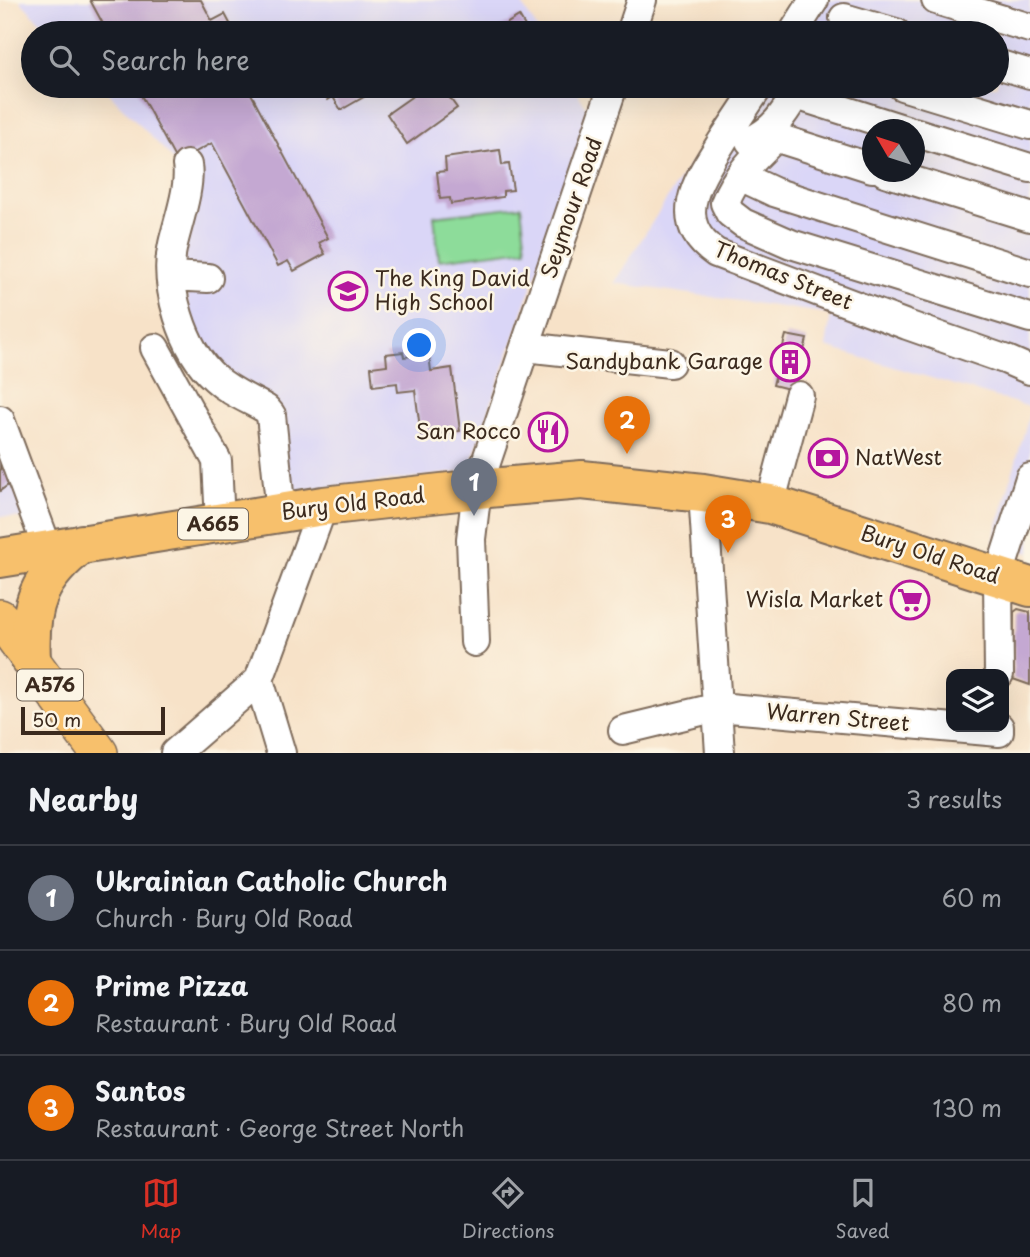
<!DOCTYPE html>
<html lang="en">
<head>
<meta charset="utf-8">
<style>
  :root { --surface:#171b24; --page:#242831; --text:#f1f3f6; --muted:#9ea1a6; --line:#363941; --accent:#d93025 }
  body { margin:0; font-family:"Playpen Sans",sans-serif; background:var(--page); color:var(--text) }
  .controls { position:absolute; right:21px; bottom:21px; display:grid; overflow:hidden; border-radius:14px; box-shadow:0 7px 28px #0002 }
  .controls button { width:63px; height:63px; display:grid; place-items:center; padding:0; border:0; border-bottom:2px solid var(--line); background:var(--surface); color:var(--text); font:35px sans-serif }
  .compass { position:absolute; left:862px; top:119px; width:63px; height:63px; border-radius:50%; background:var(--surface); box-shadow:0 7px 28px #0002; rotate:309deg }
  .scale { position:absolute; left:21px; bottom:18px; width:144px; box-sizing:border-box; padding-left:7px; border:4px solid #3b2a1e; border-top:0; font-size:19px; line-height:24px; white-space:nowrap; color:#3b2a1e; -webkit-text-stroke:5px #fcf5e5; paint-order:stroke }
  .you { position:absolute; left:420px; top:346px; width:24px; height:24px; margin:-18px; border:5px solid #fff; border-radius:50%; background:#1a73e8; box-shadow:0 0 0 10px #1a73e833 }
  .badge { display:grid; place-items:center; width:46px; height:46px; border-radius:50%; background:var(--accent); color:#fff; font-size:23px; font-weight:700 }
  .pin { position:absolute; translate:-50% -58px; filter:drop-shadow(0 2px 4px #0008) }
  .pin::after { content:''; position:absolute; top:37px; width:24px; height:21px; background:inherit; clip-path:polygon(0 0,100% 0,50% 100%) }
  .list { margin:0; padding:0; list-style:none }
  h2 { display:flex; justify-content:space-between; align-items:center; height:91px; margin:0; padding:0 28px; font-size:30px }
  h2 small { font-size:23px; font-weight:400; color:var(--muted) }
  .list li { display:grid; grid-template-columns:46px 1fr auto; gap:21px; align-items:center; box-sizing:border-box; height:105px; padding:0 28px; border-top:2px solid var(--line) }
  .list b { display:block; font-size:26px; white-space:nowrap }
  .list p { margin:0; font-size:23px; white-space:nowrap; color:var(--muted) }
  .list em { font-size:23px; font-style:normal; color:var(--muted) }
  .icon { flex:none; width:38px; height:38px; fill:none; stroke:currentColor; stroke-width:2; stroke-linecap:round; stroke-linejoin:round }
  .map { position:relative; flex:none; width:1030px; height:753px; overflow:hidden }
  .search { position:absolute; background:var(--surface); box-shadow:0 7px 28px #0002; left:21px; right:21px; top:21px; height:77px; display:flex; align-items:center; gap:18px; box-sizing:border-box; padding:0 24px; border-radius:38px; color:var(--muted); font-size:26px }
  .sheet { height:406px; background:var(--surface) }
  nav { display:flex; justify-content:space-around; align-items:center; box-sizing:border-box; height:98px; border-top:2px solid var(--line); background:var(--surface); font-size:19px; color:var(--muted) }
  nav a { display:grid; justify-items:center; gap:4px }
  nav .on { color:var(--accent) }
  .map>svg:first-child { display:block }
</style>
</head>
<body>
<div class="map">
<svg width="1030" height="753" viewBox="0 0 1030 753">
  <rect width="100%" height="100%" fill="#fcf5e5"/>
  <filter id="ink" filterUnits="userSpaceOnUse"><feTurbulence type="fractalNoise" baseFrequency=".0143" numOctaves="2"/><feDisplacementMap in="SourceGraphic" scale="14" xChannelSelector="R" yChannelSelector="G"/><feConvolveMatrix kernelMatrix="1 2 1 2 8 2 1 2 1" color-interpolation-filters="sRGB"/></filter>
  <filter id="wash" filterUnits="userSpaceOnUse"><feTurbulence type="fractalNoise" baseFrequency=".00686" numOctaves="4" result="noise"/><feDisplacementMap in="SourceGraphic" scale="28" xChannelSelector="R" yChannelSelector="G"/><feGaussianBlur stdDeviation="1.57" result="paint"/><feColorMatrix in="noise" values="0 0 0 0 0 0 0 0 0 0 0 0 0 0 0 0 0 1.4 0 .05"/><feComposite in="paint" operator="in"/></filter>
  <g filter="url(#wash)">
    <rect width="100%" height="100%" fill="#f7e2c8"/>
    <path fill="#dad6f7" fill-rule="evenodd" d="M21,0H519L540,33H51L20,1Z
      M800,0H1030V407L826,347L831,314L614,283L672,191L743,86H997V33H778ZM872,130H914V172H872Z
      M102,86H573L586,107L592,111L468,471L269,495L256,420L194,371L175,165L171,157Z
      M1030,412V553L993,542Z
      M0,436L31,519L0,516Z"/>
    <path fill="#8ddc9a" stroke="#64835c" stroke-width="2" d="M521,206L526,249L439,260L434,216Z"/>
    <g id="blocks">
      <path fill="#c4a8d2" d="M90,0H201L212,21L225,14L235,33H108Z
        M519,16L529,33H501L498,29Z
        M380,22L384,29L390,26L394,33H360Z
        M136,86H247L328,238L319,243L325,254L294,271L288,261L278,266L212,143L177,162Z
        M324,86H383L341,110L333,97L328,100L322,90L326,89Z
        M427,86H441L457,108L407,144L387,114Z
        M500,150L502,165L509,164L513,190L503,191V197L451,204L450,198L440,199L437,172L446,171L445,158Z
        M786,335L807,339L793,390L773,385Z
        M403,352L404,357L429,354L431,371L452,368L460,431L421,436L415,390L398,392L397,383L373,386L371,367L387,365L386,354Z
        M0,457L16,479L0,491Z
        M1018,609L1030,612V685L1013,679L1014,612Z"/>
    </g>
  </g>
  <g filter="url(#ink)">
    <use href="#blocks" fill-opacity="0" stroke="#7d6a5a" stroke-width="2"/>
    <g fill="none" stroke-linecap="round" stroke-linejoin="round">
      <defs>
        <path id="minor" d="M936,0L1030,28
          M844,18L896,33
          M631,33L642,0
          M793,33L814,0
          M997,64L1030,74
          M759,86C747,104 735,122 723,140C700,177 668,220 716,253L907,325L1007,360L1030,370
          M902,86L1030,125
          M796,95L906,130
          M914,132L1030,168
          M765,134L872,168
          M775,138C755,157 735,176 725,203L730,213L743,223L791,244L1030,318
          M750,141C777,129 786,110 801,86
          M187,165C191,186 178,222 173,244C163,285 183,350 215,378C230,392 249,399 266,409L271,415L281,513
          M885,172L1030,217
          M740,176L774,192L1030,273
          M171,276L208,278
          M525,347L670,363
          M155,348L217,461L220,523
          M0,420L48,550
          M703,493L720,753
          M770,504L799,396
          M475,642L471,539L477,489L613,86
          M999,674L998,578L1030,478
          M259,680L281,753
          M623,730L718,707L999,732V727
          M175,753L259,680L323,506"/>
        <path id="major" d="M0,618L99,753"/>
        <path id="highway" d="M0,558L323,506L477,489L582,480L703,493L770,504L1030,587
          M31,659C28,606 38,577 82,544"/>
      </defs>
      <use href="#minor" stroke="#7d6a5a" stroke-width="32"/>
      <use href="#major" stroke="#7d6a5a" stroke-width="40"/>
      <use href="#highway" stroke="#7d6a5a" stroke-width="42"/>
      <use href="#minor" stroke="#fff" stroke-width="28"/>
      <use href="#major" stroke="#f7c06c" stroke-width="37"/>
      <use href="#highway" stroke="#f7c06c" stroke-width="38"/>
    </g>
  </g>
  <defs>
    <symbol id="school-ring" viewBox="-11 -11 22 22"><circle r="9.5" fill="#fcf5e5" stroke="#b5179e" stroke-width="1.5"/><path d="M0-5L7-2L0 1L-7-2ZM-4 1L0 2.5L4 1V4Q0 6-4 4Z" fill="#b5179e"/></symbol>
    <symbol id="building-ring" viewBox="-11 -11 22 22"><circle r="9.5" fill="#fcf5e5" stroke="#b5179e" stroke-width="1.5"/><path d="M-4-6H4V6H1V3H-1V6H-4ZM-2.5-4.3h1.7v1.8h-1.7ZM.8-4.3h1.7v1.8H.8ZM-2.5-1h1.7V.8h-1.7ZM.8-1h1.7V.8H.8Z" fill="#b5179e"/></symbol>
    <symbol id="restaurant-ring" viewBox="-11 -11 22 22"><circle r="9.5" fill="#fcf5e5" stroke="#b5179e" stroke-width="1.5"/><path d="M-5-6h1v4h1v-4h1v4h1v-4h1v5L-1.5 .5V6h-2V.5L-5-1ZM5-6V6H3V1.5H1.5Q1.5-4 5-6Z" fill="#b5179e"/></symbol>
    <symbol id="bank-ring" viewBox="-11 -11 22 22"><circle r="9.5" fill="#fcf5e5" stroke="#b5179e" stroke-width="1.5"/><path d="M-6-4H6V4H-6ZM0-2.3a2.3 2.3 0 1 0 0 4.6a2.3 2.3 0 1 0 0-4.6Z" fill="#b5179e"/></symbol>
    <symbol id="supermarket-ring" viewBox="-11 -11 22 22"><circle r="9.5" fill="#fcf5e5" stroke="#b5179e" stroke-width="1.5"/><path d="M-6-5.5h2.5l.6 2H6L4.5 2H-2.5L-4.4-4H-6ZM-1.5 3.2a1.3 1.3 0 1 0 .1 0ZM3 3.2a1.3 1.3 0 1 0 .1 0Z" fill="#b5179e"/></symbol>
  </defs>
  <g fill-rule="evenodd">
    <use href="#school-ring" x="326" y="269" width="44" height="44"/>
    <use href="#building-ring" x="768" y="340" width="44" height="44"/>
    <use href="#restaurant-ring" x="526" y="410" width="44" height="44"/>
    <use href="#bank-ring" x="806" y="436" width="44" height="44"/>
    <use href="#supermarket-ring" x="888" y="578" width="44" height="44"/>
  </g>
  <g text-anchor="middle" stroke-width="5" stroke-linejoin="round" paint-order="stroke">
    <g fill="#fcf5e5" stroke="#75675a" stroke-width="2">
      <rect x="178" y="508.5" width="70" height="31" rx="5"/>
      <rect x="17" y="669.5" width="66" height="31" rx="5"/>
    </g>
    <g font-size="19" font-weight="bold" fill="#3b2a1e">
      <text x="213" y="531">A665</text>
      <text x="50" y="692">A576</text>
    </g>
    <g font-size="21" fill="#3b2a1e" stroke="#fcf5e5">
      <text transform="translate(572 208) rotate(-71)" y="7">Seymour Road</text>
      <text transform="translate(783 276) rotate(22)" y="7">Thomas Street</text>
      <text transform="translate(353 504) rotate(-7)" y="7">Bury Old Road</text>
      <text transform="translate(930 555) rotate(18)" y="7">Bury Old Road</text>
      <text transform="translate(838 718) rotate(5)" y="7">Warren Street</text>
    </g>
    <g font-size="21" fill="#3b2a1e" stroke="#fcf5e5" text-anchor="end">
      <text x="375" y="286" text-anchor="start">The King David<tspan x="375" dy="24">High School</tspan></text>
      <text x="763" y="369">Sandybank Garage</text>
      <text x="521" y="439">San Rocco</text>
      <text x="855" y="465" text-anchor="start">NatWest</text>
      <text x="883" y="607">Wisla Market</text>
    </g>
  </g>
</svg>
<div class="controls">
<button><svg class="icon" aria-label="layers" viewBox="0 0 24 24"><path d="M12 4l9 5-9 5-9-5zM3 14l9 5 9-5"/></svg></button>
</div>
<svg class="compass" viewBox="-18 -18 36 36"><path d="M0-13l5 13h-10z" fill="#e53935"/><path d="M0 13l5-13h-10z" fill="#9ea1a6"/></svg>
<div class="scale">50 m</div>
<div class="you"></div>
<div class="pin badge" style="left:474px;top:516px;background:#6b7280">1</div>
<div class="pin badge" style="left:627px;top:454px;background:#e8710a">2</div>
<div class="pin badge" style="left:728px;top:553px;background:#e8710a">3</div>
<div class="search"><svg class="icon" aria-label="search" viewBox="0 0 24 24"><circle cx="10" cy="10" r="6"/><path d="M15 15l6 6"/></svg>Search here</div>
</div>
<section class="sheet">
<h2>Nearby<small>3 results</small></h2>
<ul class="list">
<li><span class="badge" style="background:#6b7280">1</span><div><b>Ukrainian Catholic Church</b><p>Church · Bury Old Road</p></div><em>60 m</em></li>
<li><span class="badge" style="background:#e8710a">2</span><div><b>Prime Pizza</b><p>Restaurant · Bury Old Road</p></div><em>80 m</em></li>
<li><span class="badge" style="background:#e8710a">3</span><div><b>Santos</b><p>Restaurant · George Street North</p></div><em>130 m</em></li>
</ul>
</section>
<nav>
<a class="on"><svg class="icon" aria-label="map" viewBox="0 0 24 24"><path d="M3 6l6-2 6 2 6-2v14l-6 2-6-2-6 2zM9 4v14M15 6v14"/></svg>Map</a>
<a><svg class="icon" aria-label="directions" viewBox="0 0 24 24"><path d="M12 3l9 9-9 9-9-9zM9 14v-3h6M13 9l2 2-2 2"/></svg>Directions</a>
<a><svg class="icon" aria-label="saved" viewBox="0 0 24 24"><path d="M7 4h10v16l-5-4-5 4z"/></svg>Saved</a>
</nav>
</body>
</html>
